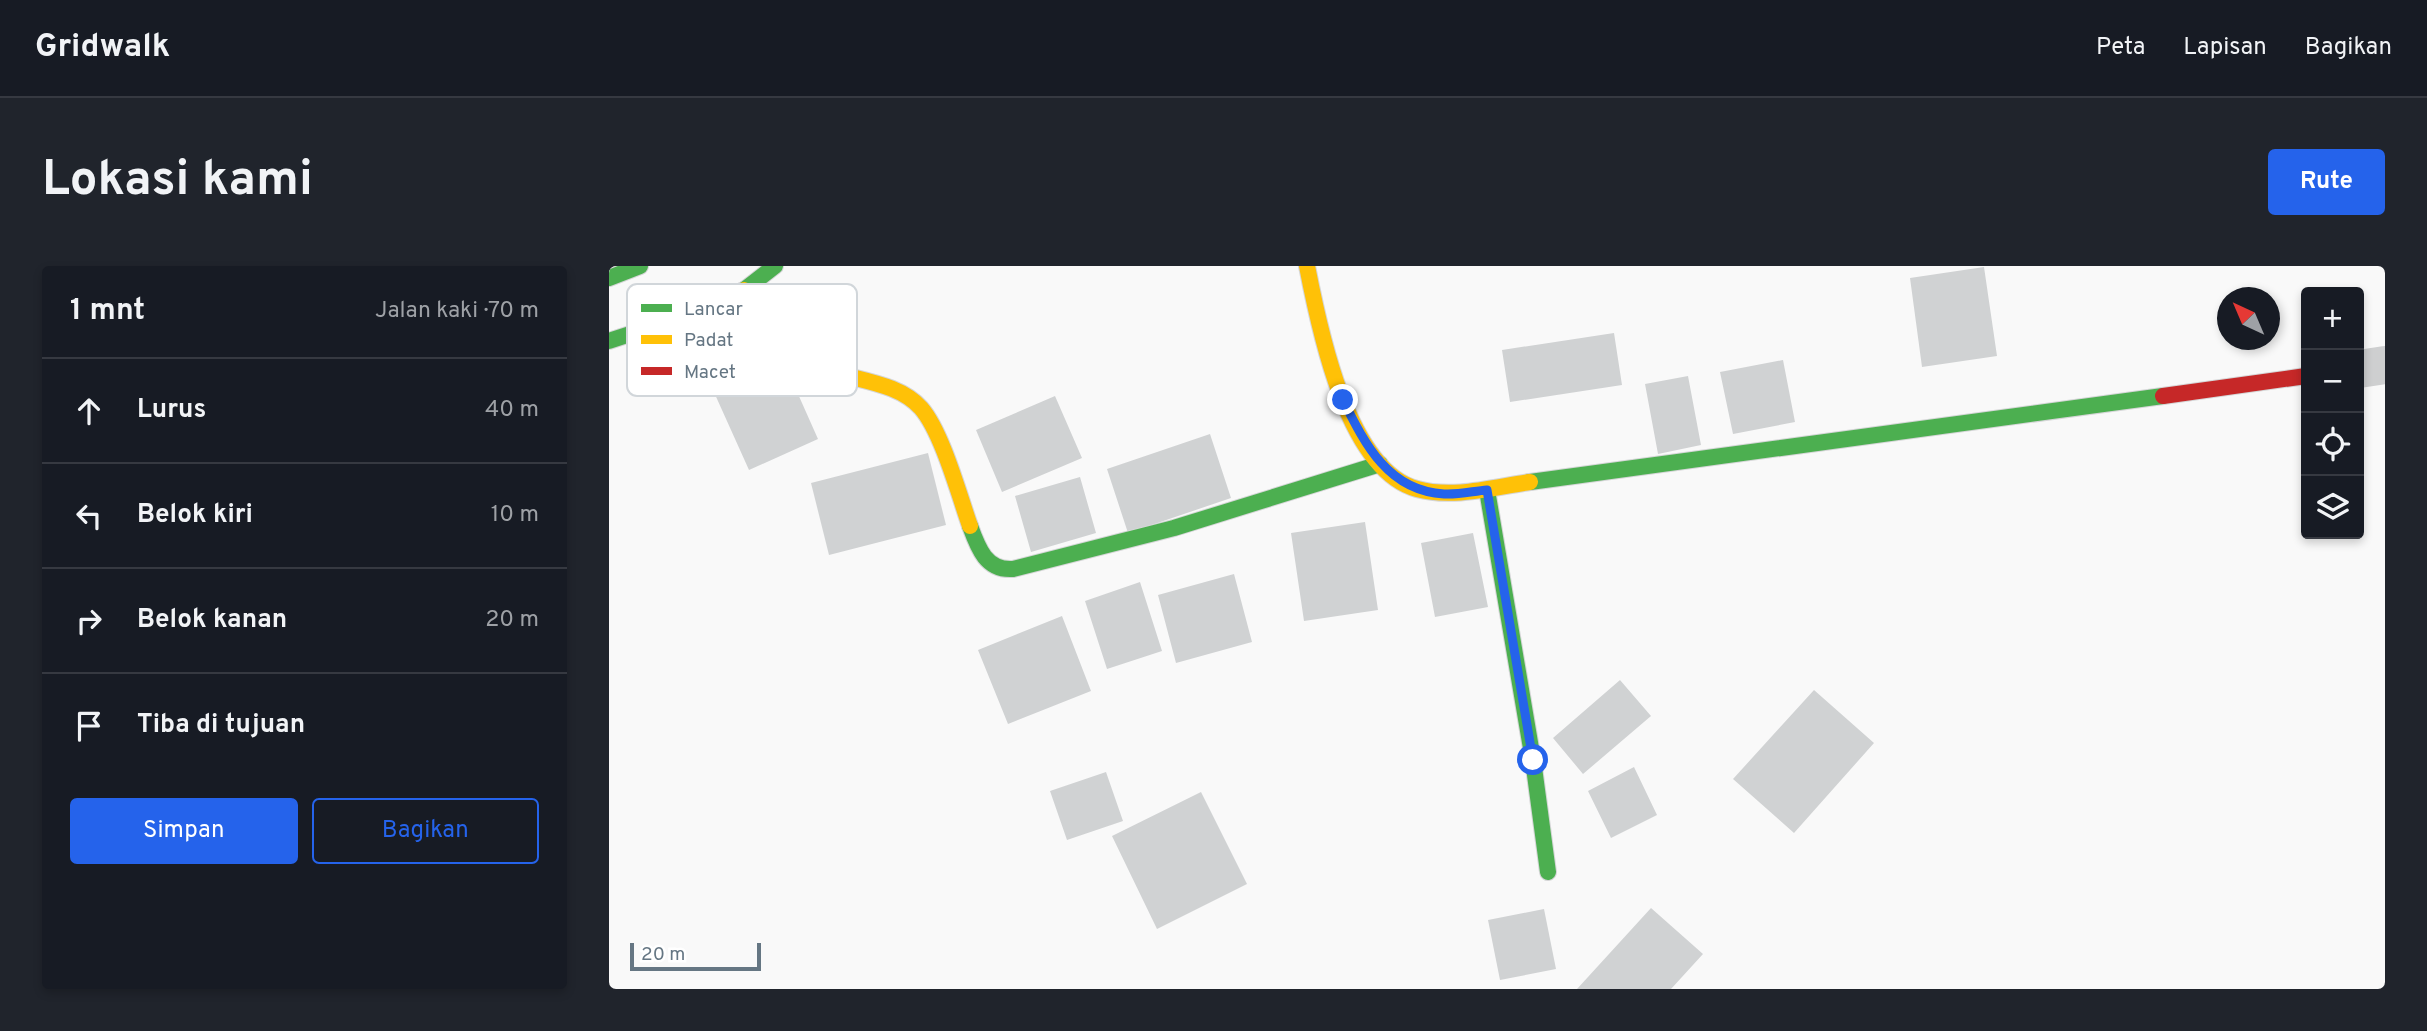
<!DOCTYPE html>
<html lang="id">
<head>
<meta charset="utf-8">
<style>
  :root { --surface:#171b24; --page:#20242c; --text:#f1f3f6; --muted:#9ea1a6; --line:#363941; --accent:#2563eb }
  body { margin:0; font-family:Overpass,sans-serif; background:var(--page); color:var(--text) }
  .controls { position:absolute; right:21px; top:21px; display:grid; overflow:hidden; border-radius:7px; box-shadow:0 4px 10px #0003 }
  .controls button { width:63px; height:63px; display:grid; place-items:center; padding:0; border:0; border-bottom:2px solid var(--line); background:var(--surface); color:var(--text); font:35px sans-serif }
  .compass { position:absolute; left:1608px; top:21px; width:63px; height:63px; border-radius:50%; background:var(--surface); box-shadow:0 4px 10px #0003; rotate:316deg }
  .scale { position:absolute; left:21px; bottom:18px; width:131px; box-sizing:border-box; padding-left:7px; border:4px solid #657683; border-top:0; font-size:19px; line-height:24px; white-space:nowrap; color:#657683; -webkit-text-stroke:5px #fff; paint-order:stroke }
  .stop { position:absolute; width:21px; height:21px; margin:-16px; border:5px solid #2563eb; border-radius:50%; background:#fff }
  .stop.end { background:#2563eb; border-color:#fff; box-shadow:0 2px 7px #0008 }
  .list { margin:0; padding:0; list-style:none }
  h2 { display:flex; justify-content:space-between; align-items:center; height:91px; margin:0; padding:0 28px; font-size:30px }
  h2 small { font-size:23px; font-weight:400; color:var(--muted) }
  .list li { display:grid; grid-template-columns:46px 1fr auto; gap:21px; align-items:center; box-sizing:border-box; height:105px; padding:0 28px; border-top:2px solid var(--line) }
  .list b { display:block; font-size:26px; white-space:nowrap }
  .list em { font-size:23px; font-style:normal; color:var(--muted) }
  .actions { display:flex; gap:14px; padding:21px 28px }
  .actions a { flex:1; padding:16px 0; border:2px solid var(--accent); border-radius:7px; text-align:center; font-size:24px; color:var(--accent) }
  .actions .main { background:var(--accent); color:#fff }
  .icon { flex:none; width:38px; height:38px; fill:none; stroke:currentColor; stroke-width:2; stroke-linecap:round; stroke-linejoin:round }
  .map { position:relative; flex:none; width:1776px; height:723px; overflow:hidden; border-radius:7px }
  header { display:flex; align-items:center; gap:42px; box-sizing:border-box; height:98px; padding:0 35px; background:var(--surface); border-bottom:2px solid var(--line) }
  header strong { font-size:33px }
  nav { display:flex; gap:38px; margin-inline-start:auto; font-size:24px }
  .intro { display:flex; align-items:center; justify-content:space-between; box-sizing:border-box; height:168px; padding:0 42px }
  h1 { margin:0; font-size:49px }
  .button { padding:18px 32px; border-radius:7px; background:var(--accent); color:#fff; font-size:24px; font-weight:700 }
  main { display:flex; gap:42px; padding:0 42px }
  aside { flex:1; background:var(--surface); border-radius:7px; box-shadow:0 4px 10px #0003 }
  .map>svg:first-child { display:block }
</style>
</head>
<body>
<header>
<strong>Gridwalk</strong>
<nav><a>Peta</a><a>Lapisan</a><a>Bagikan</a></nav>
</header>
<div class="intro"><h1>Lokasi kami</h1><a class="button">Rute</a></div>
<main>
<aside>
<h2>1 mnt<small>Jalan kaki · 70 m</small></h2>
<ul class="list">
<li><svg class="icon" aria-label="ahead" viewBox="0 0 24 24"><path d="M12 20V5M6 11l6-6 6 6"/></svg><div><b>Lurus</b></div><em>40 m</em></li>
<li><svg class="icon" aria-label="left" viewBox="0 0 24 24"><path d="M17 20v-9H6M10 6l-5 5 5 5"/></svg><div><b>Belok kiri</b></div><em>10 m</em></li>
<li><svg class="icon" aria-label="right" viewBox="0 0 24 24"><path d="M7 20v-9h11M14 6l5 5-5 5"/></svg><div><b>Belok kanan</b></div><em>20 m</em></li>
<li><svg class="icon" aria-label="arrive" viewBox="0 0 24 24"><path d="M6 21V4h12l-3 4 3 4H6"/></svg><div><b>Tiba di tujuan</b></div></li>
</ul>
<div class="actions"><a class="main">Simpan</a><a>Bagikan</a></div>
</aside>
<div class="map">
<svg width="1776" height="723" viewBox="0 0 1776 723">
  <rect width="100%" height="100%" fill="#f9f9f9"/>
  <path fill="#d0d2d3" d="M1375,1L1388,90L1313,101L1301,12Z
    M1005,67L1013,119L901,136L893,84Z
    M173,92L209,173L140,204L104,124Z
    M1174,94L1186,156L1124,168L1111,106Z
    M1079,110L1092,179L1049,188L1036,118Z
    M446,130L473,192L393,226L367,164Z
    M601,168L622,232L519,267L498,203Z
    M319,187L337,259L220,289L202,217Z
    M471,211L487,267L422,286L406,230Z
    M756,256L769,344L695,355L682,267Z
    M864,267L879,341L826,351L812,277Z
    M625,308L643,376L567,397L549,329Z
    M531,316L553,385L498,403L476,335Z
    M453,350L482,425L399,458L369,384Z
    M1011,414L1042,450L974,508L944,472Z
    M1205,424L1265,477L1185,567L1124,513Z
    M1025,501L1048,549L1002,572L979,525Z
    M497,506L514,555L458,574L441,525Z
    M592,526L638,618L548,663L503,570Z
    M1042,642L1094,688L1062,723H968Z
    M935,643L947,703L891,714L879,654Z"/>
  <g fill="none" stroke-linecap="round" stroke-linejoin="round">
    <defs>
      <path id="fast" d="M0,12L31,0
        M0,75L64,54L135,24L166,0
        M921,216L1554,130
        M878,224L924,494L939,606
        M361,260C369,282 377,305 404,303L565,262L771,198"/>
      <path id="slow" d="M698,0C710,62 738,204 808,223C844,233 885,221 921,216
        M135,24C157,51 177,84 209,100C241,115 287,114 312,142C333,166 350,229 361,260"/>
      <path id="jam" d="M1554,130L1697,110"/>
    </defs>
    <use href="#fast" stroke="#d5d6d7" stroke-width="18"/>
    <use href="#slow" stroke="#d5d6d7" stroke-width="18"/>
    <use href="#jam" stroke="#d5d6d7" stroke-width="18"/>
    <path stroke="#cecfd0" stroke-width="38" d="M1750,103L1776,99"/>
    <use href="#fast" stroke="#4caf50" stroke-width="16"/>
    <use href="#slow" stroke="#ffc107" stroke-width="16"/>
    <use href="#jam" stroke="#c62828" stroke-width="16"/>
  </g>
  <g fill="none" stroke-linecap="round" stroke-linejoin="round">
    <path stroke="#2563eb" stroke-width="9" d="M734,134C756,178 779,225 835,228C849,229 865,225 878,224L924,494"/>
  </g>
  <rect x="18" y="18" width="230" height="112" rx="10" fill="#fff" stroke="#d1d6da" stroke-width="2"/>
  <rect x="32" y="38" width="31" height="8" fill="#4caf50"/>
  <rect x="32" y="69" width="31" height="9" fill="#ffc107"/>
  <rect x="32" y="101" width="31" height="8" fill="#c62828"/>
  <g font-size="19" fill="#657683">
    <text x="75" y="49">Lancar</text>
    <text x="75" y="80">Padat</text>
    <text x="75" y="112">Macet</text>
  </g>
</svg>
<div class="controls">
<button>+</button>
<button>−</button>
<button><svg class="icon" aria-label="locate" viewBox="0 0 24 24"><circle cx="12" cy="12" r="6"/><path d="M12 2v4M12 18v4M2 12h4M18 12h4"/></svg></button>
<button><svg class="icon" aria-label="layers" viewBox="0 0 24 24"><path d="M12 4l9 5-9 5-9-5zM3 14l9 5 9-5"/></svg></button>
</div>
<svg class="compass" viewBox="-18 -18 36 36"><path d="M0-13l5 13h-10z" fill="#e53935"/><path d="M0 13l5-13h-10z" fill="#9ea1a6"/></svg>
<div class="scale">20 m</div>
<div class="stop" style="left:924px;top:494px"></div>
<div class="stop end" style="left:734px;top:134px"></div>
</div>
</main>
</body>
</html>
